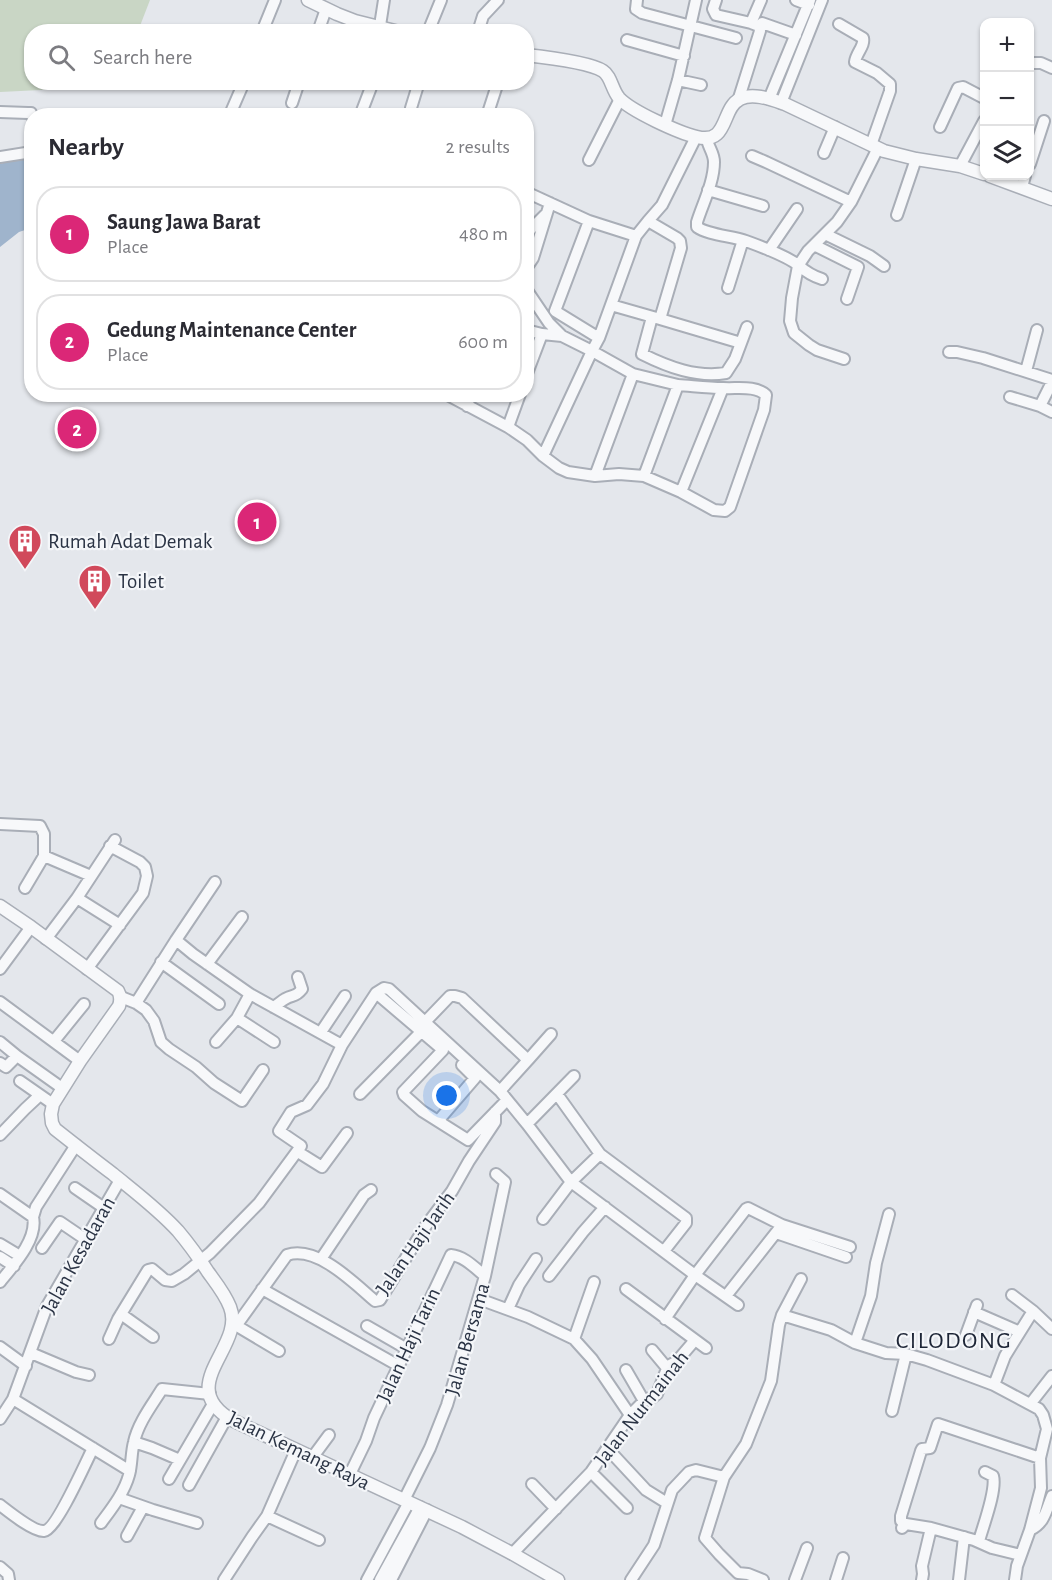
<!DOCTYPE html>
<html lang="en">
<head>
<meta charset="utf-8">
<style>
  :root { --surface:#fff; --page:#f2f2f3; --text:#2b2b33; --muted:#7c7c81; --line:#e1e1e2; --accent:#db2777 }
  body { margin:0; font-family:"Alegreya Sans",sans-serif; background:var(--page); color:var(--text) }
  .controls { position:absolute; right:18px; top:18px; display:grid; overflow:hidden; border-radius:12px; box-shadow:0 2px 4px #0004 }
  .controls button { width:54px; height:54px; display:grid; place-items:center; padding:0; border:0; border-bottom:2px solid var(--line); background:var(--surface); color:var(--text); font:30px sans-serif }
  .you { position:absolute; left:447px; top:1096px; width:21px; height:21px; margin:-15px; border:4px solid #fff; border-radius:50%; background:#1a73e8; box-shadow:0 0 0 9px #1a73e833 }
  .badge { display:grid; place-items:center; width:39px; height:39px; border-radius:50%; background:var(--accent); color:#fff; font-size:20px; font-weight:700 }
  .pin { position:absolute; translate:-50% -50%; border:3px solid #fff; box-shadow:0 2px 6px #0006 }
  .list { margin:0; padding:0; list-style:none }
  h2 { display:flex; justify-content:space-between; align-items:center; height:78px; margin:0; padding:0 24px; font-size:26px }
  h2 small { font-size:20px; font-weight:400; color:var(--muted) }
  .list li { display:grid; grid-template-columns:39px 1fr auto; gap:18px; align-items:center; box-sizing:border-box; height:96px; margin:0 12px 12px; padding:0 12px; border:2px solid var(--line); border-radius:24px }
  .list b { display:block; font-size:22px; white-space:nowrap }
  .list p { margin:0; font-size:20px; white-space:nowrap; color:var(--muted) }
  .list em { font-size:20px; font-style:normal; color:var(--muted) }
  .icon { flex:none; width:33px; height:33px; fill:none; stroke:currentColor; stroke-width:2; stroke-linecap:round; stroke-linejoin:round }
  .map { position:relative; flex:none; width:1052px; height:1580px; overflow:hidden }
  .search { position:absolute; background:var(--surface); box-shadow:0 2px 4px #0004; left:24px; top:24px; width:510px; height:66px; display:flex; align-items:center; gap:15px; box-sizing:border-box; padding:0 21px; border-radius:24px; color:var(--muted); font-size:22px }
  .panel { position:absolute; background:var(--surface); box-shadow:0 2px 4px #0004; left:24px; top:108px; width:510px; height:294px; border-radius:24px }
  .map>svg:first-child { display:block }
</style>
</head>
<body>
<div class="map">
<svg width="1052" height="1580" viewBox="0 0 1052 1580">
  <rect width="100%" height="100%" fill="#e4e7ec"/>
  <path fill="#c9d6c5" d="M0,0H150L138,31L32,32V82L77,83L41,90L0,92Z"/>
  <path fill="#9fb4cc" d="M31,156V228L19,232L0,247V164L20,158Z"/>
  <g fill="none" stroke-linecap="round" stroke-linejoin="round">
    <defs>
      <path id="minor" d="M637,0L636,9L642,13L736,38
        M716,0L713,9L716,15L751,23
        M796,0L809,5
        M762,23L796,35
        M839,24L863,38C865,46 856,53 855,62L877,73L890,84V91L871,145
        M262,32L275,0
        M318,32L326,9
        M379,32L384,0
        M428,32L441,0
        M478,32L483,16L498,0
        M627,40L684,56
        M1030,63H1041L1052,68
        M678,80L701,85
        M769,99L810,0
        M738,101L760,31L759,26L751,23L761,0
        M292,103L299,82
        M781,103L822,0
        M0,112L28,113H31L32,116
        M231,112L244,82
        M137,116V115
        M360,116L373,82
        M413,116L411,108L419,82
        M487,116L498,82
        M665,125L678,80L696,0
        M940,127L958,88L963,87L984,98
        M707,139C708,147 714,153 714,162C714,182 703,203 697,222V227C708,235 732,236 746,241C762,247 785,255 798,265C806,272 812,276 822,279
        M824,153L835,127
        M752,156L766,162L851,202L878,148
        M0,157L32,152
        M589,160L620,99
        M1030,164L1044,121
        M960,166L984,121
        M1022,187L1025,176
        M708,190L763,206
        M526,192L589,221L636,236
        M897,215L916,159
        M589,221L555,311L599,338
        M648,221L662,205L696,137
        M526,234L545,215
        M825,234L870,256L884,266
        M814,245L858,267L847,299
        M769,250L797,209
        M526,266L529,264L533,258L550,203
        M728,288L743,240
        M526,289L549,323L562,336
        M652,317L642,354C668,367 697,378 726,373L735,359L747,327
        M660,319L741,343
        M526,330L542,334L562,336L592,351L599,338L636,236L648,221L677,238L680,241L681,248L660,319L611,305
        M949,352H957L983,358L1052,380
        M844,359L817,350L809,345L794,333L790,321L792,298L798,266L808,251L837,222L851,202
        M1026,371L1037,330
        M526,376L542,334
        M446,394L508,427L527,440L543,456L559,468L568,472L595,476L619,474L644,476L681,492L714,510L725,511L730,507L764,410L766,395C755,385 737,389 723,388C708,388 693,386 678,385L644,476
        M1010,397L1040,406L1052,382
        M467,406L471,394
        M1040,406L1052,412
        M508,427L520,394
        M543,456L592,351L633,374L678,385
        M595,476L633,374
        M681,492L723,388
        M0,824L40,826L44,834V856
        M25,888L44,856L91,876
        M77,898L120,925
        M46,939L77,898L115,840
        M176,940L215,882
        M161,962L219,1004
        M207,964L242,917
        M0,969L31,927
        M87,969L143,893L147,876L145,867L140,862L110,846
        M376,993L443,1050L403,1092L404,1095L422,1111L468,1140L507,1100
        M121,997L136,1003L176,940L193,954L250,994L342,1045L376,993L384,988L389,989L500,1091L527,1124L571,1182L695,1275L738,1305
        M0,1002L80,1061
        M136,1003L146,1010L154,1021L161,1042L169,1049L196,1067L214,1083L242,1101L263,1070
        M273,1007C278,1005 281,1001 285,999C293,994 295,998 302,989L298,977
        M237,1018L274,1042
        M425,1022L450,996H455L462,998L528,1060L500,1091
        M321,1032L345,996
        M54,1041L84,1004
        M0,1042L17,1056L62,1088
        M216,1042L237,1018L250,994
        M528,1060L551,1034
        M0,1063L6,1067L17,1056
        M20,1081L53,1104
        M360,1094L421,1032
        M438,1121L475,1078L462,1065
        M527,1124L574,1076
        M0,1135L25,1109L40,1095
        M298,1152L322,1167L347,1133
        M600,1154L686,1218V1223L664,1251
        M75,1188L104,1208
        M0,1194L33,1217C38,1239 13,1266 0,1282
        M33,1217L36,1207L76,1145
        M543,1219L571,1182L600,1154L557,1094
        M782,1225L850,1247
        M776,1233L846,1257
        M0,1244L20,1256
        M42,1248L60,1222L85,1239
        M0,1257L14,1266
        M321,1259L364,1195L371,1190
        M549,1276L583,1232L605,1207
        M262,1289L399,1366
        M626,1289L706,1348
        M1012,1295L1033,1311
        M479,1299L528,1317L574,1339L592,1359L630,1415
        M508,1309L519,1285L536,1259
        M974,1312L1020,1332
        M121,1314L153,1337
        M782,1315L831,1330L855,1343L886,1353L906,1354L927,1360L994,1385L1039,1409L1043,1415L1047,1429L1040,1458L1041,1488L1030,1530L1017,1566L1015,1580
        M665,1319L695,1275L746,1209L748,1208L782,1225L726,1296
        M232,1323L279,1351
        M236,1326L287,1255C317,1245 354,1283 375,1301L380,1300L425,1227L452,1191L469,1161L495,1122V1112
        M367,1326L407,1349
        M966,1335L977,1305
        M109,1339L118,1319L148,1270L152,1269L165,1280L172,1281L184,1274L210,1253L259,1203L301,1146L279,1131L291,1112L307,1105L323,1084L342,1045
        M574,1339L594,1282
        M855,1343L871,1296L876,1263L889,1214
        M0,1347L26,1366
        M652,1350L667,1368
        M31,1353L76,1372L89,1375
        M626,1370L644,1401
        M994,1385L1005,1356L1033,1311L1052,1329
        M13,1399L130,1471
        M1031,1403L1052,1376
        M892,1411L906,1354
        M0,1419L13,1399L47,1306L120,1180
        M134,1442L152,1448L180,1460
        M607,1448L646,1490L667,1503
        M312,1458L329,1435
        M591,1472L627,1508
        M350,1474L366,1441L374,1418L451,1255C464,1256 475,1268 485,1276
        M724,1477L705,1538L719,1554L738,1573L748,1574L763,1580
        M169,1479L213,1404
        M532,1484L556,1509
        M189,1485L227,1417
        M119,1498L153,1510L197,1523
        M404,1500L430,1448L447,1405L485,1276L505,1182L496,1174
        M0,1505C9,1512 34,1532 44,1531C56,1530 86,1462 93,1448
        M267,1516L319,1540
        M101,1523C112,1508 124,1493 129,1475C132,1464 131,1453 134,1442C138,1423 152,1405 162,1389L210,1394
        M906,1524L901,1521V1516L921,1451L922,1449L930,1448L938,1424L1040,1458
        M902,1528L906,1524L931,1528L974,1540L992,1548L1021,1555
        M1030,1530C1045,1523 1046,1510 1052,1496
        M127,1536L143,1507
        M979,1541C983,1526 997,1490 993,1476L985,1472
        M512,1554L591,1472L630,1415L644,1401L653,1397L657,1394L668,1366L677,1361L695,1340
        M0,1567L8,1574L9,1580
        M224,1580L252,1537L267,1516L296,1450
        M367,1580L409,1502
        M380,1580L420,1507
        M391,1580L427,1510
        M631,1580L654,1545L672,1490L689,1472L696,1470L724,1477L746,1444L771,1381L779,1325L782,1315L801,1279
        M795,1580L807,1548
        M836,1580L843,1558
        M922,1580L923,1574L922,1566L931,1528
        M959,1580L964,1537"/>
      <path id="tertiary" d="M308,0L337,14L355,21L399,32
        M526,55C544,57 589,62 603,71C611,76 612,90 619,98C631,111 679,133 697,137C729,145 721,108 740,99C753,92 773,100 785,104L884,151L916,159L960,166L984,174
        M990,176L1052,199
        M0,906L31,927L118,991C121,996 121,1000 119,1006L80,1061L53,1104L51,1114L52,1123L55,1129C74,1144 93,1159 113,1174C135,1192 159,1210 178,1231C189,1244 199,1258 208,1272C216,1283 225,1294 230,1307C246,1347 173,1385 232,1420L462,1527L513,1554L558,1580"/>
    </defs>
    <use href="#minor" stroke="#a9aeb7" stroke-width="14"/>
    <use href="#tertiary" stroke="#a9aeb7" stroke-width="15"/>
    <use href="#minor" stroke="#f7f8fa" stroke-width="10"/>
    <use href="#tertiary" stroke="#f7f8fa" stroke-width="12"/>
  </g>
  <defs>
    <symbol id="building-pin" viewBox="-11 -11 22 30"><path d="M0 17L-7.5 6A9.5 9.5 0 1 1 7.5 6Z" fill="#d1495b" stroke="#f4f6f9"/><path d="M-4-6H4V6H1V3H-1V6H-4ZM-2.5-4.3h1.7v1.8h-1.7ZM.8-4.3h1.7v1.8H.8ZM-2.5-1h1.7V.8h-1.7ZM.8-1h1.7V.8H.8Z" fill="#fff"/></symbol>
  </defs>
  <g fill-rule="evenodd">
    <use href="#building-pin" x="6" y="522" width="38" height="52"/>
    <use href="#building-pin" x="76" y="562" width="38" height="52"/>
  </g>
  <g text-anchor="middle" stroke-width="4.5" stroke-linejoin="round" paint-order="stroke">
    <g font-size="21" fill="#2b3445" stroke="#f4f6f9" text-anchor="start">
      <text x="48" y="548">Rumah Adat Demak</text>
      <text x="118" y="588">Toilet</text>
    </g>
    <g font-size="21" fill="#2b3445" stroke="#f4f6f9">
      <text transform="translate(415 1243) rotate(-55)" y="7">Jalan Haji Jarih</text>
      <text transform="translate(78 1255) rotate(-61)" y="7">Jalan Kesadaran</text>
      <text transform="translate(467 1339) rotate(-74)" y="7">Jalan Bersama</text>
      <text transform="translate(408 1345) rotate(-65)" y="7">Jalan Haji Tarin</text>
      <text transform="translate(641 1408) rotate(-52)" y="7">Jalan Nurmainah</text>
      <text transform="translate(299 1450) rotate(26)" y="7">Jalan Kemang Raya</text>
    </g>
    <g font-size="24" letter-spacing="1.5" fill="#1d2536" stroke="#f4f6f9">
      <text x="954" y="1348">CILODONG</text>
    </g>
  </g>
</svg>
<div class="controls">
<button>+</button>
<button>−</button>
<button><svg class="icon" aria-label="layers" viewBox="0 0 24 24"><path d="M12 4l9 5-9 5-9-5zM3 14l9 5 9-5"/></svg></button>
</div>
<div class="you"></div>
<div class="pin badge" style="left:257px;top:522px">1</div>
<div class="pin badge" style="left:77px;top:429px">2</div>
<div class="search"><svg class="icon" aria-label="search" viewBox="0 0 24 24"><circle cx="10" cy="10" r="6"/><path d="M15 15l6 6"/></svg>Search here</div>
<section class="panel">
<h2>Nearby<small>2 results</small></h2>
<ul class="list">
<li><span class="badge">1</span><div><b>Saung Jawa Barat</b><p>Place</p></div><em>480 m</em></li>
<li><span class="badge">2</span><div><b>Gedung Maintenance Center</b><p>Place</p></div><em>600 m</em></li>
</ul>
</section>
</div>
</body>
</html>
